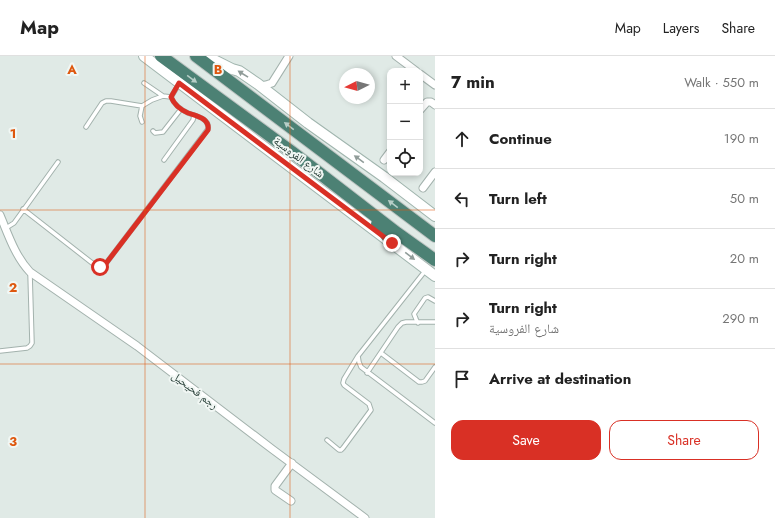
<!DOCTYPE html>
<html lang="en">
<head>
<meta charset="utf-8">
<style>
  :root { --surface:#fff; --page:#f2f2f2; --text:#222; --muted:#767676; --line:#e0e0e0; --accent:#d93025 }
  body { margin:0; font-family:Jost,"Noto Naskh Arabic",sans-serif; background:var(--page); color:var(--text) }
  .controls { position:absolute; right:12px; top:12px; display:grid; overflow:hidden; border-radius:8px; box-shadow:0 2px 6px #0003 }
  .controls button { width:36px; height:36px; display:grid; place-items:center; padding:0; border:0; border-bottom:1px solid var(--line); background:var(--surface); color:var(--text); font:20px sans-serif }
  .compass { position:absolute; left:339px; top:12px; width:36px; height:36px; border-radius:50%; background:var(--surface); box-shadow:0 2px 6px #0003; rotate:264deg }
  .stop { position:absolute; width:12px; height:12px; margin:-9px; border:3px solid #d93025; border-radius:50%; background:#fff }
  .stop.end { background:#d93025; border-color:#fff; box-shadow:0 1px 4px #0008 }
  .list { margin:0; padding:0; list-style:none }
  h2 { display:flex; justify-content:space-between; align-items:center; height:52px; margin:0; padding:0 16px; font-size:17px }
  h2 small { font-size:13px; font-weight:400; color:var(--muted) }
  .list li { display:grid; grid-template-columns:26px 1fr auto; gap:12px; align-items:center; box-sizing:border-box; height:60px; padding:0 16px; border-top:1px solid var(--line) }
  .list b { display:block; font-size:15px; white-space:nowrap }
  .list p { margin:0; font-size:13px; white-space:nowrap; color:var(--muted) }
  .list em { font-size:13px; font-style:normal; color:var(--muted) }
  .actions { display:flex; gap:8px; padding:12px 16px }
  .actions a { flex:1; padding:9px 0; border:1px solid var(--accent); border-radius:12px; text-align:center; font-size:14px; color:var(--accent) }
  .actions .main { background:var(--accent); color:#fff }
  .icon { flex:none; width:22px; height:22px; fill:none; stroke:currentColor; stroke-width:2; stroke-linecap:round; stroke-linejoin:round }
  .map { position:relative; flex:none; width:435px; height:462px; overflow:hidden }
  header { display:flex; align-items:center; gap:24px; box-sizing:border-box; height:56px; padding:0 20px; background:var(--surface); border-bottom:1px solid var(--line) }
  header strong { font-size:19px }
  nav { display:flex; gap:22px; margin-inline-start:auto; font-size:14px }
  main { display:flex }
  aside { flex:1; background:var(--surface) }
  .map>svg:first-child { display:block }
</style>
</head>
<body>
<header>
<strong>Map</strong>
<nav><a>Map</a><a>Layers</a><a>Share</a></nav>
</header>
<main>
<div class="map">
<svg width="435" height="462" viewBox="0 0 435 462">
  <rect width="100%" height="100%" fill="#e0eae6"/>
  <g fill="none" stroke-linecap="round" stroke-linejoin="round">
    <defs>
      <path id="service" d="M171,41L179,28
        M142,66L140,60L142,50L152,44L163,40
        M86,71L102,47L106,45H111L142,50
        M153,75L155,77L163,76L181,53
        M164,104L193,64L194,59
        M23,153L96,210L100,211L104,210L208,73C210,62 195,60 188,57C181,54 174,48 171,41L163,40L144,27
        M6,172L14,167L58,106
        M425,215L358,300L359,306L361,311L435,367
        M418,267L416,263L414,258L425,242L428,241L435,245
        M0,295L27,292L30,290L32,287L30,217
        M381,297L419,326H422L425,325L435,311
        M367,317L398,271L402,267L406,266H435
        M327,384L339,394H341L343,392L371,354L369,348L344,329L343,327L344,323L358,300"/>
      <path id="minor" d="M396,0L416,15
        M420,18L435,29
        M261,30L266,29L272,27L289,0
        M420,54L427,46H431L435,49
        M384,104L390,96
        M423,132L435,116
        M0,159C8,178 15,200 30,216L137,290L272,393L365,462
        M291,445L275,434V430L292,407"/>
      <path id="secondary" d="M144,0L435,220
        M206,0L232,13L239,15L258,28L308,67L384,121L435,160"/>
      <path id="trunk" d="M161,0L292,96L397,177L435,204
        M196,0L435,180
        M377,168L381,172L392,187"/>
    </defs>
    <use href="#service" stroke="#a3b2ad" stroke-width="5.5"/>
    <use href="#minor" stroke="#a3b2ad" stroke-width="9"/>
    <use href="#secondary" stroke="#a0b5ae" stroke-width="12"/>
    <use href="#trunk" stroke="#bdc4c2" stroke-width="14"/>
    <use href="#service" stroke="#fff" stroke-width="3.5"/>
    <use href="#minor" stroke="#fff" stroke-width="7"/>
    <use href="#secondary" stroke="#fff" stroke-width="10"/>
    <use href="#trunk" stroke="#4c8174" stroke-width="12"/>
  </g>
  <defs><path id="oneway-solid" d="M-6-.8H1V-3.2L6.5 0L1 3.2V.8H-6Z"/></defs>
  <g fill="#909c99">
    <use href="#oneway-solid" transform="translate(243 18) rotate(-148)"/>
    <use href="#oneway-solid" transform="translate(359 103) rotate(-144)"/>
    <use href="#oneway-solid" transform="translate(410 200) rotate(37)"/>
  </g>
  <g fill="#b7cec7">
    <use href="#oneway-solid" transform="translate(192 23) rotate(36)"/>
    <use href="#oneway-solid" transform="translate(289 70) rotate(-143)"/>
    <use href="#oneway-solid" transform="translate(393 148) rotate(-143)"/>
  </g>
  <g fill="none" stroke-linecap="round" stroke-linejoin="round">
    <path stroke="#d93025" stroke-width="5" d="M100,211L104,210L208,74C210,62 196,60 188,57C181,54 174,48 171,41L179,27L392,187"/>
  </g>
  <path fill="none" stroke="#de570e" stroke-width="1" stroke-opacity="0.55" d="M145,0V462M290,0V462M0,154H435M0,308H435"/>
  <g text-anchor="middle" stroke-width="4" stroke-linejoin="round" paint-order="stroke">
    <g font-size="11" fill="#223a33" stroke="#f1f7f4">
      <text transform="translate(299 101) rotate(37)" y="4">شارع الفروسية</text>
      <text transform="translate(195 334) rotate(37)" y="4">رجم فحيحيل</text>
    </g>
  </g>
  <g font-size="13" text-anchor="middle" font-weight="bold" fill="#de570e" stroke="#f1f7f4" stroke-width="4" stroke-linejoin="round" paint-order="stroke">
    <text x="72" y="18">A</text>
    <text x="218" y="18">B</text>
    <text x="13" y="82">1</text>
    <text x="13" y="236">2</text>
    <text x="13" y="390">3</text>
  </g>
</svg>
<div class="controls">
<button>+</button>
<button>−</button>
<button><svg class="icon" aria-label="locate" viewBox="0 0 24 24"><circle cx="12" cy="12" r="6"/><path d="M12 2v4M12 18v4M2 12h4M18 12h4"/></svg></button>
</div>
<svg class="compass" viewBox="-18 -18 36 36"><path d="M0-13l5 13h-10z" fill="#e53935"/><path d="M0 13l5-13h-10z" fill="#767676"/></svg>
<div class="stop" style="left:100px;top:211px"></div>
<div class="stop end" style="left:392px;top:187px"></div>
</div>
<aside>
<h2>7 min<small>Walk · 550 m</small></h2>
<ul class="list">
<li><svg class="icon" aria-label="ahead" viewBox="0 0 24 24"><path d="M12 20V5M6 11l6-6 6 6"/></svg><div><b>Continue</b></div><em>190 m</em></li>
<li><svg class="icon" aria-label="left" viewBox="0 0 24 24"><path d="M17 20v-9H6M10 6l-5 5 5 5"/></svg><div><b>Turn left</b></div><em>50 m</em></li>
<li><svg class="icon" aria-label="right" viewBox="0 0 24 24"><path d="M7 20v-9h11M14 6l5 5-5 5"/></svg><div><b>Turn right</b></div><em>20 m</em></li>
<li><svg class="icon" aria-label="right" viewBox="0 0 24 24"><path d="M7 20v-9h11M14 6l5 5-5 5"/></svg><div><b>Turn right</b><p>شارع الفروسية</p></div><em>290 m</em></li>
<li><svg class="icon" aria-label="arrive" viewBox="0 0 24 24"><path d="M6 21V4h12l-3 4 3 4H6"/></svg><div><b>Arrive at destination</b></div></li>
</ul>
<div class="actions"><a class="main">Save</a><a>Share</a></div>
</aside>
</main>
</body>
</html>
